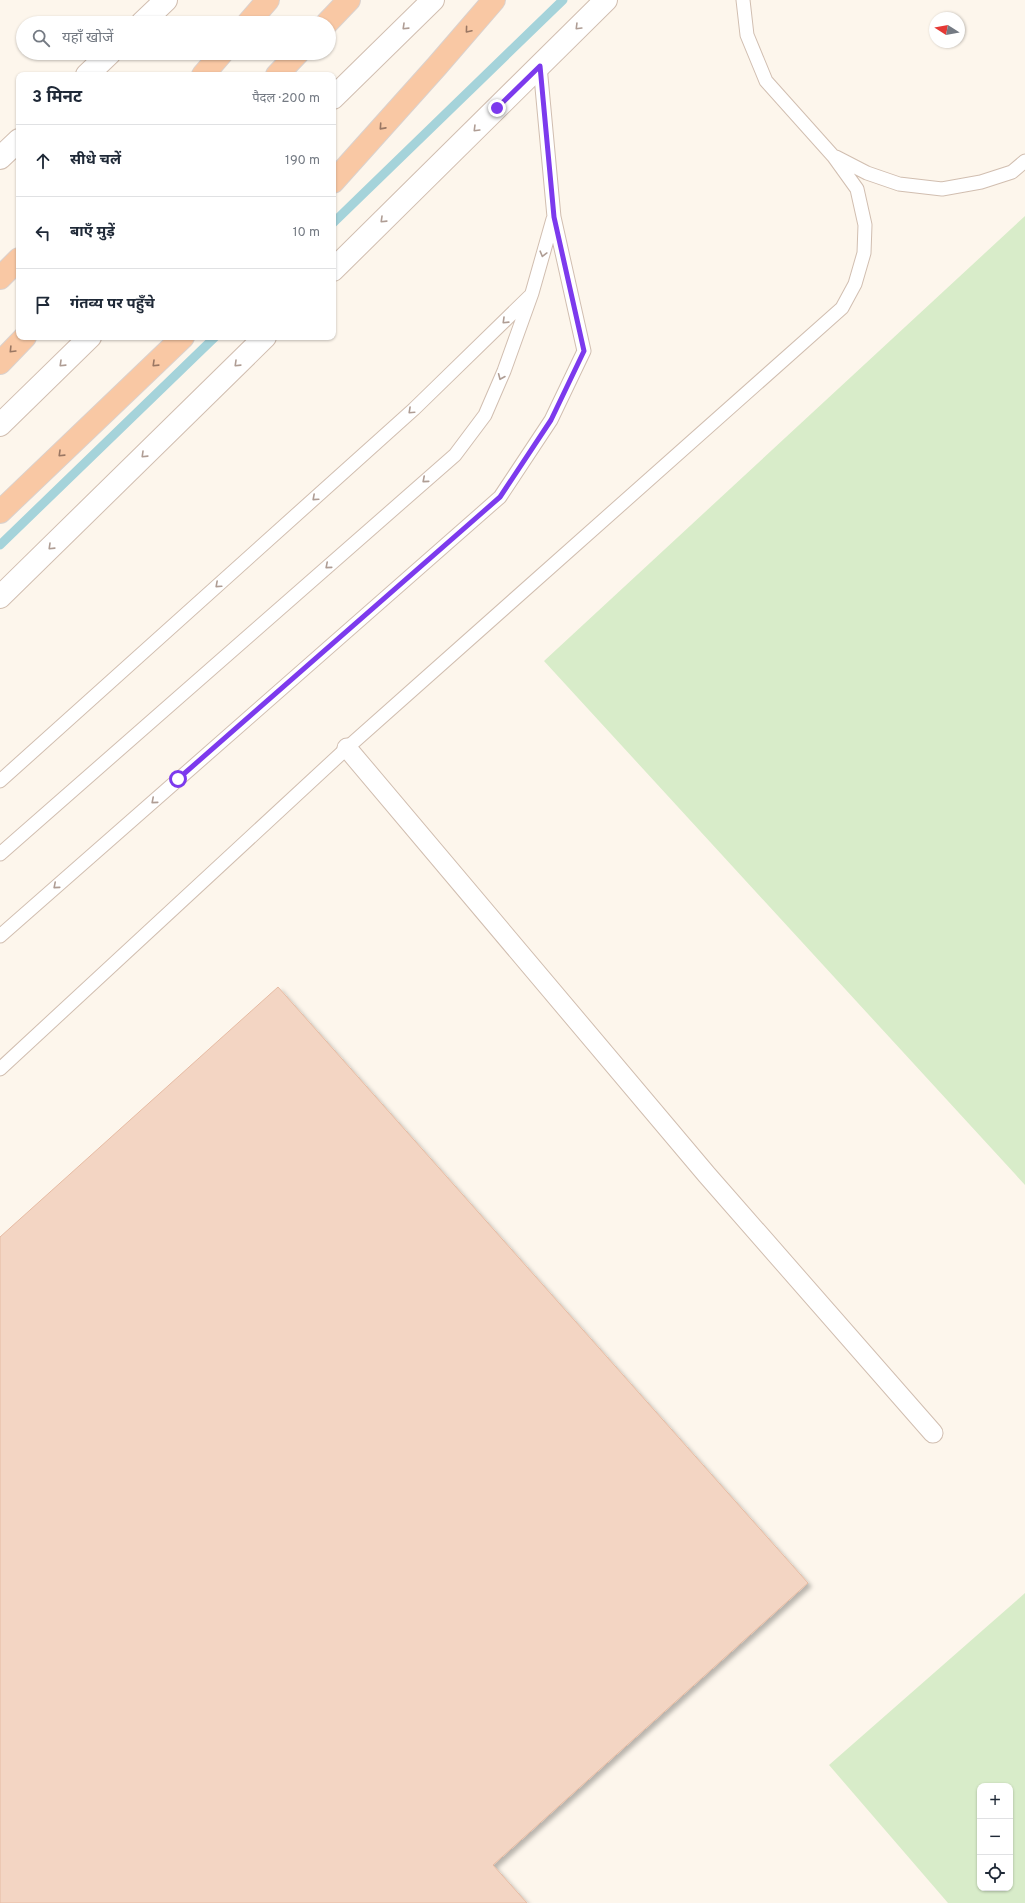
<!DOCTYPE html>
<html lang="hi">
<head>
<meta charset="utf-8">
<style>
  :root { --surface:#fff; --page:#f6f6f7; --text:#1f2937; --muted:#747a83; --line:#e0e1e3 }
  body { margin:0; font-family:Overpass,"Noto Sans Devanagari",sans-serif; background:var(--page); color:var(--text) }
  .controls { position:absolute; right:12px; bottom:12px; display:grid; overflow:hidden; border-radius:8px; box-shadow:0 1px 3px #0004 }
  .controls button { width:36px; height:36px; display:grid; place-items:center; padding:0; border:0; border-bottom:1px solid var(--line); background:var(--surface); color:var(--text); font:20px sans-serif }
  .compass { position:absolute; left:929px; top:12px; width:36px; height:36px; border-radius:50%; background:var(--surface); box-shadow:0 1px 3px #0004; rotate:281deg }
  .stop { position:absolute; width:12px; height:12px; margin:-9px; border:3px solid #7c3aed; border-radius:50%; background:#fff }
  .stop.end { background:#7c3aed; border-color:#fff; box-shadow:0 1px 4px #0008 }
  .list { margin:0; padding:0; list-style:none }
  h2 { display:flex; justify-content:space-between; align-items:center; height:52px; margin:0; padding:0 16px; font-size:17px }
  h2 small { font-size:13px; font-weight:400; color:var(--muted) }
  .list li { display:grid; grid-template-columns:26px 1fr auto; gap:12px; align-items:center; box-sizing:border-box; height:72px; padding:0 16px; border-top:1px solid var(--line) }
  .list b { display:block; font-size:15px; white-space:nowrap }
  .list em { font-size:13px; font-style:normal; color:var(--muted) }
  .icon { flex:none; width:22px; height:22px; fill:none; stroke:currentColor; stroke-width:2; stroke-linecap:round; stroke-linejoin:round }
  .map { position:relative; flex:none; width:1025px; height:1903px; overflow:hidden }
  .search { position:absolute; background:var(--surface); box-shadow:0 1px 3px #0004; left:16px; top:16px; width:320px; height:44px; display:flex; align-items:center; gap:10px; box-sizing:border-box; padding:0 14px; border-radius:22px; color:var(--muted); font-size:15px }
  .panel { position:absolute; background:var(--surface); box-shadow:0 1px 3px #0004; left:16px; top:72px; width:320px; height:268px; border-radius:8px }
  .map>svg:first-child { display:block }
</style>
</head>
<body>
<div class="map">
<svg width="1025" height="1903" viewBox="0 0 1025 1903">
  <defs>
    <filter id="shadow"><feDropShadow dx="3.5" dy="3.5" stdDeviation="2" flood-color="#0004"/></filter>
  </defs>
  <rect width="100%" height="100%" fill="#fdf6ec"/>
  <path fill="#d8ecc9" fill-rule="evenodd" d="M1025,216V1185L544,661Z
    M1025,1593V1903H948L829,1765ZM980,1786H1010V1888H980Z"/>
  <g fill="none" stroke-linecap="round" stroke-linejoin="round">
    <path stroke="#a5d3da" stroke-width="9" d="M333,223L563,0
      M0,545L215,337"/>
  </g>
  <path fill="#f3d5c3" stroke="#e6bba3" filter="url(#shadow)" d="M278,987L808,1583L493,1865L527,1903H0V1237Z"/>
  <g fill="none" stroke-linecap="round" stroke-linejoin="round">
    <defs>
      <path id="service" d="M836,157L867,173L899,184L942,189L981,182L1012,172L1025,161
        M0,781L414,409L530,296
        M0,854L455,455L485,415L504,371L532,293L553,219
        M0,936L500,497L551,420L584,351L554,217L540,66
        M0,1069L347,748L842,308L855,284L864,253L865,225L857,189L834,157L766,81L747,35L743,0"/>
      <path id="pedestrian" d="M347,748L707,1175L933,1433"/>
      <path id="tertiary" d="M142,23L166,0
        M87,75L110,53
        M333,98L433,0
        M0,158L19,140
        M333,270L606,0
        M0,425L90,337
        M0,597L265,337"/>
      <path id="trunk" d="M248,23L268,0
        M327,23L349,0
        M203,75L222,53
        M277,75L298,53
        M333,182L437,66L494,0
        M0,278L19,259
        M0,363L25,337
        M0,512L183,337"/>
    </defs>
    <use href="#service" stroke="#d1beb0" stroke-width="15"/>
    <use href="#pedestrian" stroke="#d1beb0" stroke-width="21"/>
    <use href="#tertiary" stroke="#d1beb0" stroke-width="24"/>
    <use href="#trunk" stroke="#dad1cd" stroke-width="24"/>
    <use href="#service" stroke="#fff" stroke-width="13"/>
    <use href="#pedestrian" stroke="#fff" stroke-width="19"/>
    <use href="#tertiary" stroke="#fff" stroke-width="22"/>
    <use href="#trunk" stroke="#f9c8a4" stroke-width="22"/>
  </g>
  <defs><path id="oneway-chevron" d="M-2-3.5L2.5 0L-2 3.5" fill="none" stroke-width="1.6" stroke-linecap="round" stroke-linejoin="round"/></defs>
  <g stroke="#af9d94">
    <use href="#oneway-chevron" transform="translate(405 27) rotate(136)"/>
    <use href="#oneway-chevron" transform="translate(578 27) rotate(135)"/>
    <use href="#oneway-chevron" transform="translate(476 129) rotate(135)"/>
    <use href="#oneway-chevron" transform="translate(383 220) rotate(136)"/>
    <use href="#oneway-chevron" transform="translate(543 254) rotate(105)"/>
    <use href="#oneway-chevron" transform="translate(505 321) rotate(136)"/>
    <use href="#oneway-chevron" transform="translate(62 364) rotate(136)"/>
    <use href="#oneway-chevron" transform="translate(237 364) rotate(136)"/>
    <use href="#oneway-chevron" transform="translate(501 377) rotate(113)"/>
    <use href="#oneway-chevron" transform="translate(411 411) rotate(137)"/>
    <use href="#oneway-chevron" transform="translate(144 455) rotate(136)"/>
    <use href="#oneway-chevron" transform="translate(425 480) rotate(139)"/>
    <use href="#oneway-chevron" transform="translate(315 498) rotate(138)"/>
    <use href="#oneway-chevron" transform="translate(51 547) rotate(136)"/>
    <use href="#oneway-chevron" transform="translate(328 566) rotate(139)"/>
    <use href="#oneway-chevron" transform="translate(218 585) rotate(138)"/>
    <use href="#oneway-chevron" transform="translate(154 801) rotate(139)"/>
    <use href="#oneway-chevron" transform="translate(56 886) rotate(139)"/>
  </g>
  <g stroke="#9a7763">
    <use href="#oneway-chevron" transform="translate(468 30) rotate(130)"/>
    <use href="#oneway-chevron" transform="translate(382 127) rotate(132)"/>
    <use href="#oneway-chevron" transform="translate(12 350) rotate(134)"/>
    <use href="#oneway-chevron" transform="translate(155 364) rotate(136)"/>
    <use href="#oneway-chevron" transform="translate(61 454) rotate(136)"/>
  </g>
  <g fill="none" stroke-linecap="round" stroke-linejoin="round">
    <path stroke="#7c3aed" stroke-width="5" d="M178,779L500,497L551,420L584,351L554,217L540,66L497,108"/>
  </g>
</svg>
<div class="controls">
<button>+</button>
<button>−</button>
<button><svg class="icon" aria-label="locate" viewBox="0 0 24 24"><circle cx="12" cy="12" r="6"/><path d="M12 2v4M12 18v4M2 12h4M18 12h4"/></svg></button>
</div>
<svg class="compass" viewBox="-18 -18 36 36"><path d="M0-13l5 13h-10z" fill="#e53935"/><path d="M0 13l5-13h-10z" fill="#747a83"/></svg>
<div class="stop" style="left:178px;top:779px"></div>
<div class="stop end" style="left:497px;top:108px"></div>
<div class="search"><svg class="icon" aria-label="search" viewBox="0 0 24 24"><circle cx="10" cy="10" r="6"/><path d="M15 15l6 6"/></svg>यहाँ खोजें</div>
<section class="panel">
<h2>3 मिनट<small>पैदल · 200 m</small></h2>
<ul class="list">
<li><svg class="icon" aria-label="ahead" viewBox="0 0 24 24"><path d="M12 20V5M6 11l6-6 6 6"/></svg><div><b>सीधे चलें</b></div><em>190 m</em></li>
<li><svg class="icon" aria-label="left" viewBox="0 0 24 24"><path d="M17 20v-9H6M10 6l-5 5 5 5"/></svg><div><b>बाएँ मुड़ें</b></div><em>10 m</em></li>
<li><svg class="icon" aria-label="arrive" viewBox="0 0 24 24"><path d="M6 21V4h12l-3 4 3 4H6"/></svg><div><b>गंतव्य पर पहुँचे</b></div></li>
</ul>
</section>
</div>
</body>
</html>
